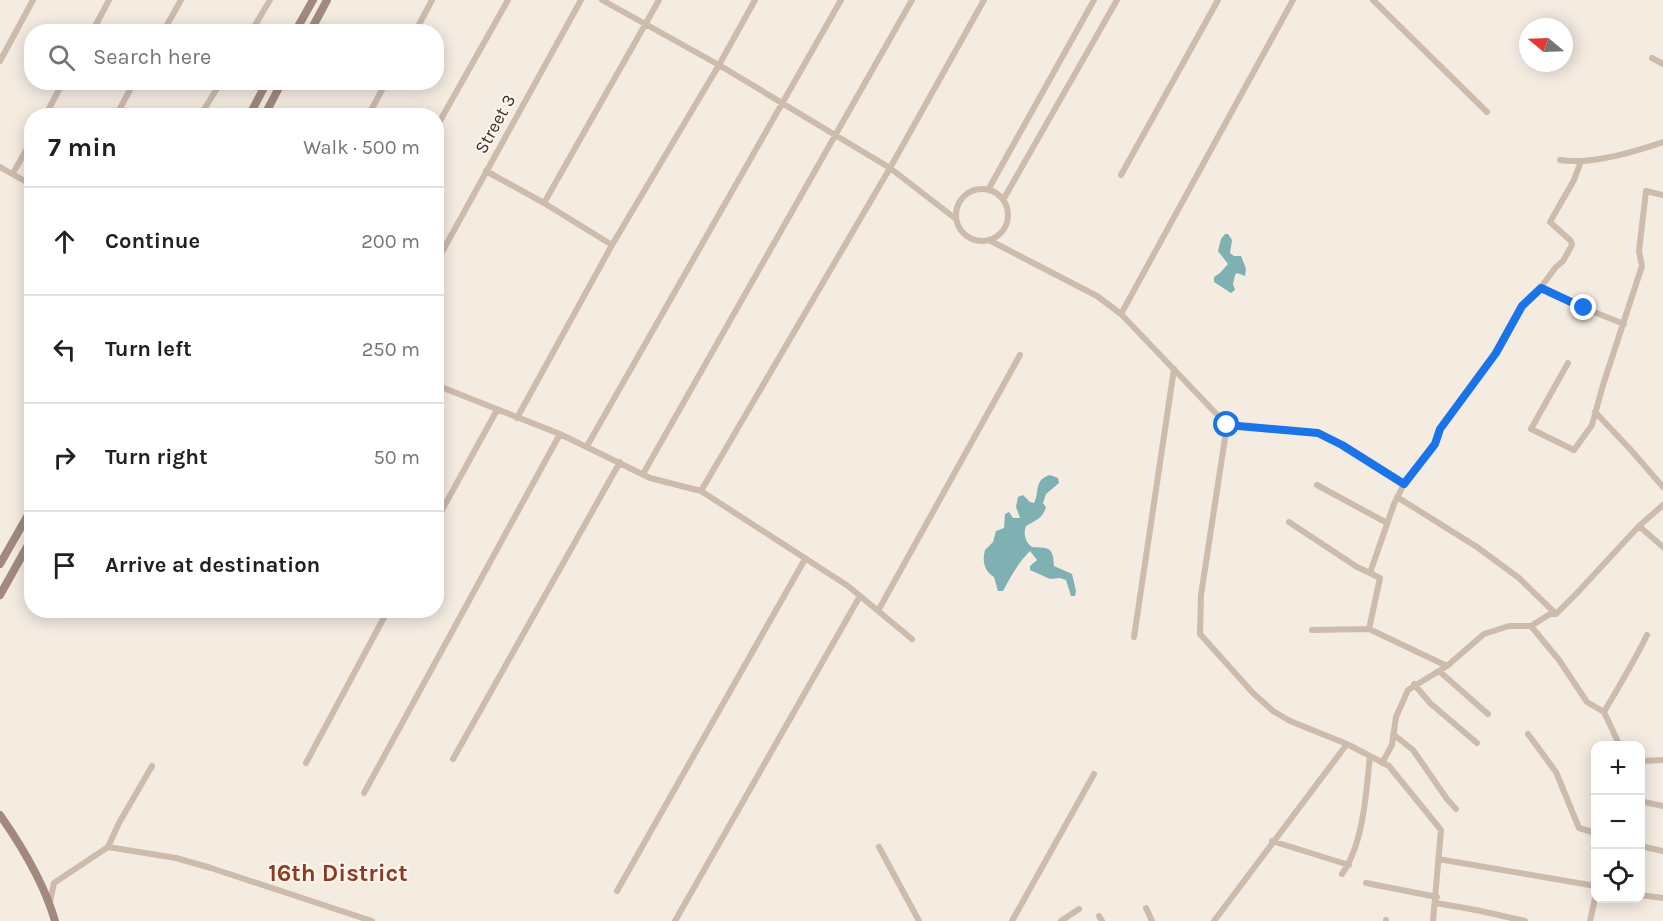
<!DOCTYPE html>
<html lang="en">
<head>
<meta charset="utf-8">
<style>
  :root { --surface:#fff; --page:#f6f6f6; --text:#202124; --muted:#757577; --line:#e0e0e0 }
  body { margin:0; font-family:Karla,sans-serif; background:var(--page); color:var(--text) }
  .controls { position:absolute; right:18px; bottom:18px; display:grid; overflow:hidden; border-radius:12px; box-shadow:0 3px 15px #0003 }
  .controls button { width:54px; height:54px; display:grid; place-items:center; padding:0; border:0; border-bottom:2px solid var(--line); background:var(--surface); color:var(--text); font:30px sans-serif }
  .compass { position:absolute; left:1519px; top:18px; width:54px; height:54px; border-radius:50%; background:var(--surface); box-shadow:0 3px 15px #0003; rotate:289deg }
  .stop { position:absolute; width:18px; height:18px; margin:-14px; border:4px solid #1a73e8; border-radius:50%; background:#fff }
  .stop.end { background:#1a73e8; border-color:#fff; box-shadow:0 2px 6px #0008 }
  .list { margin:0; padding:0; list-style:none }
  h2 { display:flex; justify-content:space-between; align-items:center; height:78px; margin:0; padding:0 24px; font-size:26px }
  h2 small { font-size:20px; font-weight:400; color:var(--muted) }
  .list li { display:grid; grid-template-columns:39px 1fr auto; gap:18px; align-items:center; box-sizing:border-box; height:108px; padding:0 24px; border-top:2px solid var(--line) }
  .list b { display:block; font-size:22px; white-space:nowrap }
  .list em { font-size:20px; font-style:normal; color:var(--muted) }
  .icon { flex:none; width:33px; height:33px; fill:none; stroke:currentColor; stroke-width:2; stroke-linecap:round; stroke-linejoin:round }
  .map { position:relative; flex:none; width:1663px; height:921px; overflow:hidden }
  .search { position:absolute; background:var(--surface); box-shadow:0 3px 15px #0003; left:24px; top:24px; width:420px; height:66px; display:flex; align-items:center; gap:15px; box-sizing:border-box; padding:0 21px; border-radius:24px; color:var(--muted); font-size:22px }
  .panel { position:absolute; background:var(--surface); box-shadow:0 3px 15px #0003; left:24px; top:108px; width:420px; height:510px; border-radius:24px }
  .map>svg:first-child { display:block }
</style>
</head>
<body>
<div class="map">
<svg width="1663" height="921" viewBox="0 0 1663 921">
  <rect width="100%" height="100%" fill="#f4ebe1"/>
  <path fill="#7fb0b2" d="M1225,234H1228L1232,240L1230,253L1234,256H1241L1246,269L1245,276L1237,273L1235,275L1233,284L1235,290L1231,293L1214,282V277L1220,273L1228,264L1218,251L1221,239Z
    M1050,475L1058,478L1059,483L1046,494L1043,503L1046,507C1043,518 1035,521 1026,526C1023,534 1025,542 1032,547C1050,548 1053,547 1054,566L1072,574L1076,591L1075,596H1071L1066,580L1060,578L1050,579L1030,570V566L1037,560L1030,551C1018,563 1011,576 1003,591H998L994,577C984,571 982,561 985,550L993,542L996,531L1004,528L1005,514L1009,512L1013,518H1020L1016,507L1018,497L1023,495L1030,502L1034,503C1040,493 1033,480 1050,475Z"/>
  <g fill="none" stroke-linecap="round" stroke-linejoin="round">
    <path stroke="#cdbbac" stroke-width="6" d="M602,0L719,65L890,168L956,219
      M1373,0L1487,112
      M92,32L109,0
      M163,32L181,0
      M251,32L270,0
      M415,32L432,0
      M1652,58L1663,64
      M0,61L33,0
      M45,116L63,82
      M116,116L134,82
      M200,116L221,82
      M368,116L386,82
      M436,128L508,0
      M1560,160C1590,165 1634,152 1663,142
      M0,167L32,185
      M486,171L544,203L612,245
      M13,173L32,140
      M1121,175L1218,0
      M956 215a26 26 0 1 1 52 0a26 26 0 1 1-52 0Z
      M988,190L1094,0
      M1003,200L1117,0
      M544,203L659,0
      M989,240L1097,296L1121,314L1227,425L1319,433L1342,445L1404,484L1394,504L1370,573L1380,578L1369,629
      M436,263L581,0
      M1541,287L1584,308L1624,324
      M1121,314L1293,0
      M1568,363L1531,429L1574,450L1592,425L1603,385L1642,266L1639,251L1646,191L1663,195
      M436,385L560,434L650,478L701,491L848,586L912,639
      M1595,412L1630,449L1663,487
      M517,418L612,245L719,65L755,0
      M1227,425L1201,595L1200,634L1253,693L1273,711L1290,721L1347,744L1389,766L1441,830L1433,921
      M587,446L841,0
      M643,474L912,0
      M1404,484L1435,444L1440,429L1496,353L1522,305L1541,287L1556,267L1563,261L1572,245L1571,241L1550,222L1574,180L1581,161
      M1317,485L1387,523
      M701,491L890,168L984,0
      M1397,497L1477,547L1519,578L1556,614
      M436,521L497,410
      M1289,522L1357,567L1370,573
      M1639,526L1663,547
      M878,611L1020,355
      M1531,626L1559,660L1587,702L1604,712L1620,746
      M1312,630L1369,629L1447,666
      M1134,637L1174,369
      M1439,671L1488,714
      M1414,684L1430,703L1477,743
      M1604,712C1619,686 1634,662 1647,635
      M1393,734L1413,750L1447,799L1456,809
      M1528,734L1556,772L1579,828L1596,833
      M453,759L620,462
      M1640,761L1663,760
      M306,763L388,610
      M1382,763L1392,745L1396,717L1408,690L1447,666L1484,634L1509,626H1531L1550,614H1556L1577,593L1639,526L1663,505
      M364,793L560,434
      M1640,801L1663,806
      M1272,841L1349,865
      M1640,846L1663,851
      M108,847L176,858L211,868L372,921
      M879,847L919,921
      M1438,859L1596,886
      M1342,874C1364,843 1366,792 1370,756
      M1366,883L1437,897
      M617,891L805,559
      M1640,895L1663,898
      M50,902L54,883L108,847L119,823L152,766
      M1436,903L1476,910L1525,921
      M1146,908L1152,921
      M1099,916L1102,921
      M675,921L860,596
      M1012,921L1094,774
      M1061,921L1079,909
      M1214,921L1347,744
      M1386,921V920
      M1590,921L1596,894"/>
    <path stroke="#a18a7d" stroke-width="8" d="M295,32L313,0
      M310,32L327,0
      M249,116L267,82
      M264,116L282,82
      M0,564L32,508
      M0,595L32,538
      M0,815C21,845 45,886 55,921"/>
  </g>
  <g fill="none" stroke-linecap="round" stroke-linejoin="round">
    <path stroke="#1a73e8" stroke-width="8" d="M1227,425L1318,433L1342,445L1404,484L1435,444L1440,429L1496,353L1522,306L1541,288L1584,308"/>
  </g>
  <g text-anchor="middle" stroke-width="4.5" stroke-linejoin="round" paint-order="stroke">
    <g font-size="18" fill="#3b302b" stroke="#fbf5ee">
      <text transform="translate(495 124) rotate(-61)" y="6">Street 3</text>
    </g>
    <g font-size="24" font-weight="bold" fill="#8c3b22" stroke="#fbf5ee">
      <text x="338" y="881">16th District</text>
    </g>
  </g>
</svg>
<div class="controls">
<button>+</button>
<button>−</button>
<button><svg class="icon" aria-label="locate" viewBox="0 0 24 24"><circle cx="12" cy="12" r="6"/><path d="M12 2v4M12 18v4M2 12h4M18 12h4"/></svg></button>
</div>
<svg class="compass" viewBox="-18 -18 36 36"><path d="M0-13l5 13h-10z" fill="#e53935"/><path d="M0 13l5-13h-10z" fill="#757577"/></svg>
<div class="stop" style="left:1227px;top:425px"></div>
<div class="stop end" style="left:1584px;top:308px"></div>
<div class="search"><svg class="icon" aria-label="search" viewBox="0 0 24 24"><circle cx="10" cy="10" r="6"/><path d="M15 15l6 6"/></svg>Search here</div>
<section class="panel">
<h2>7 min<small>Walk · 500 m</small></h2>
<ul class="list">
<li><svg class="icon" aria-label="ahead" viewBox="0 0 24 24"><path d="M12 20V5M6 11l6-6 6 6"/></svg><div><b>Continue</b></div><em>200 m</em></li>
<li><svg class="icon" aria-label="left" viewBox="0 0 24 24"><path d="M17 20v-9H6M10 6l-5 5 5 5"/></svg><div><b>Turn left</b></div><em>250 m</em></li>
<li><svg class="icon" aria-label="right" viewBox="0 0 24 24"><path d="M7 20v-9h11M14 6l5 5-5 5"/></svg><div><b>Turn right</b></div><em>50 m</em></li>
<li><svg class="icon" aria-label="arrive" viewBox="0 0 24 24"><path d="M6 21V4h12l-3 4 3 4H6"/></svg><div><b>Arrive at destination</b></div></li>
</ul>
</section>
</div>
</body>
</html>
